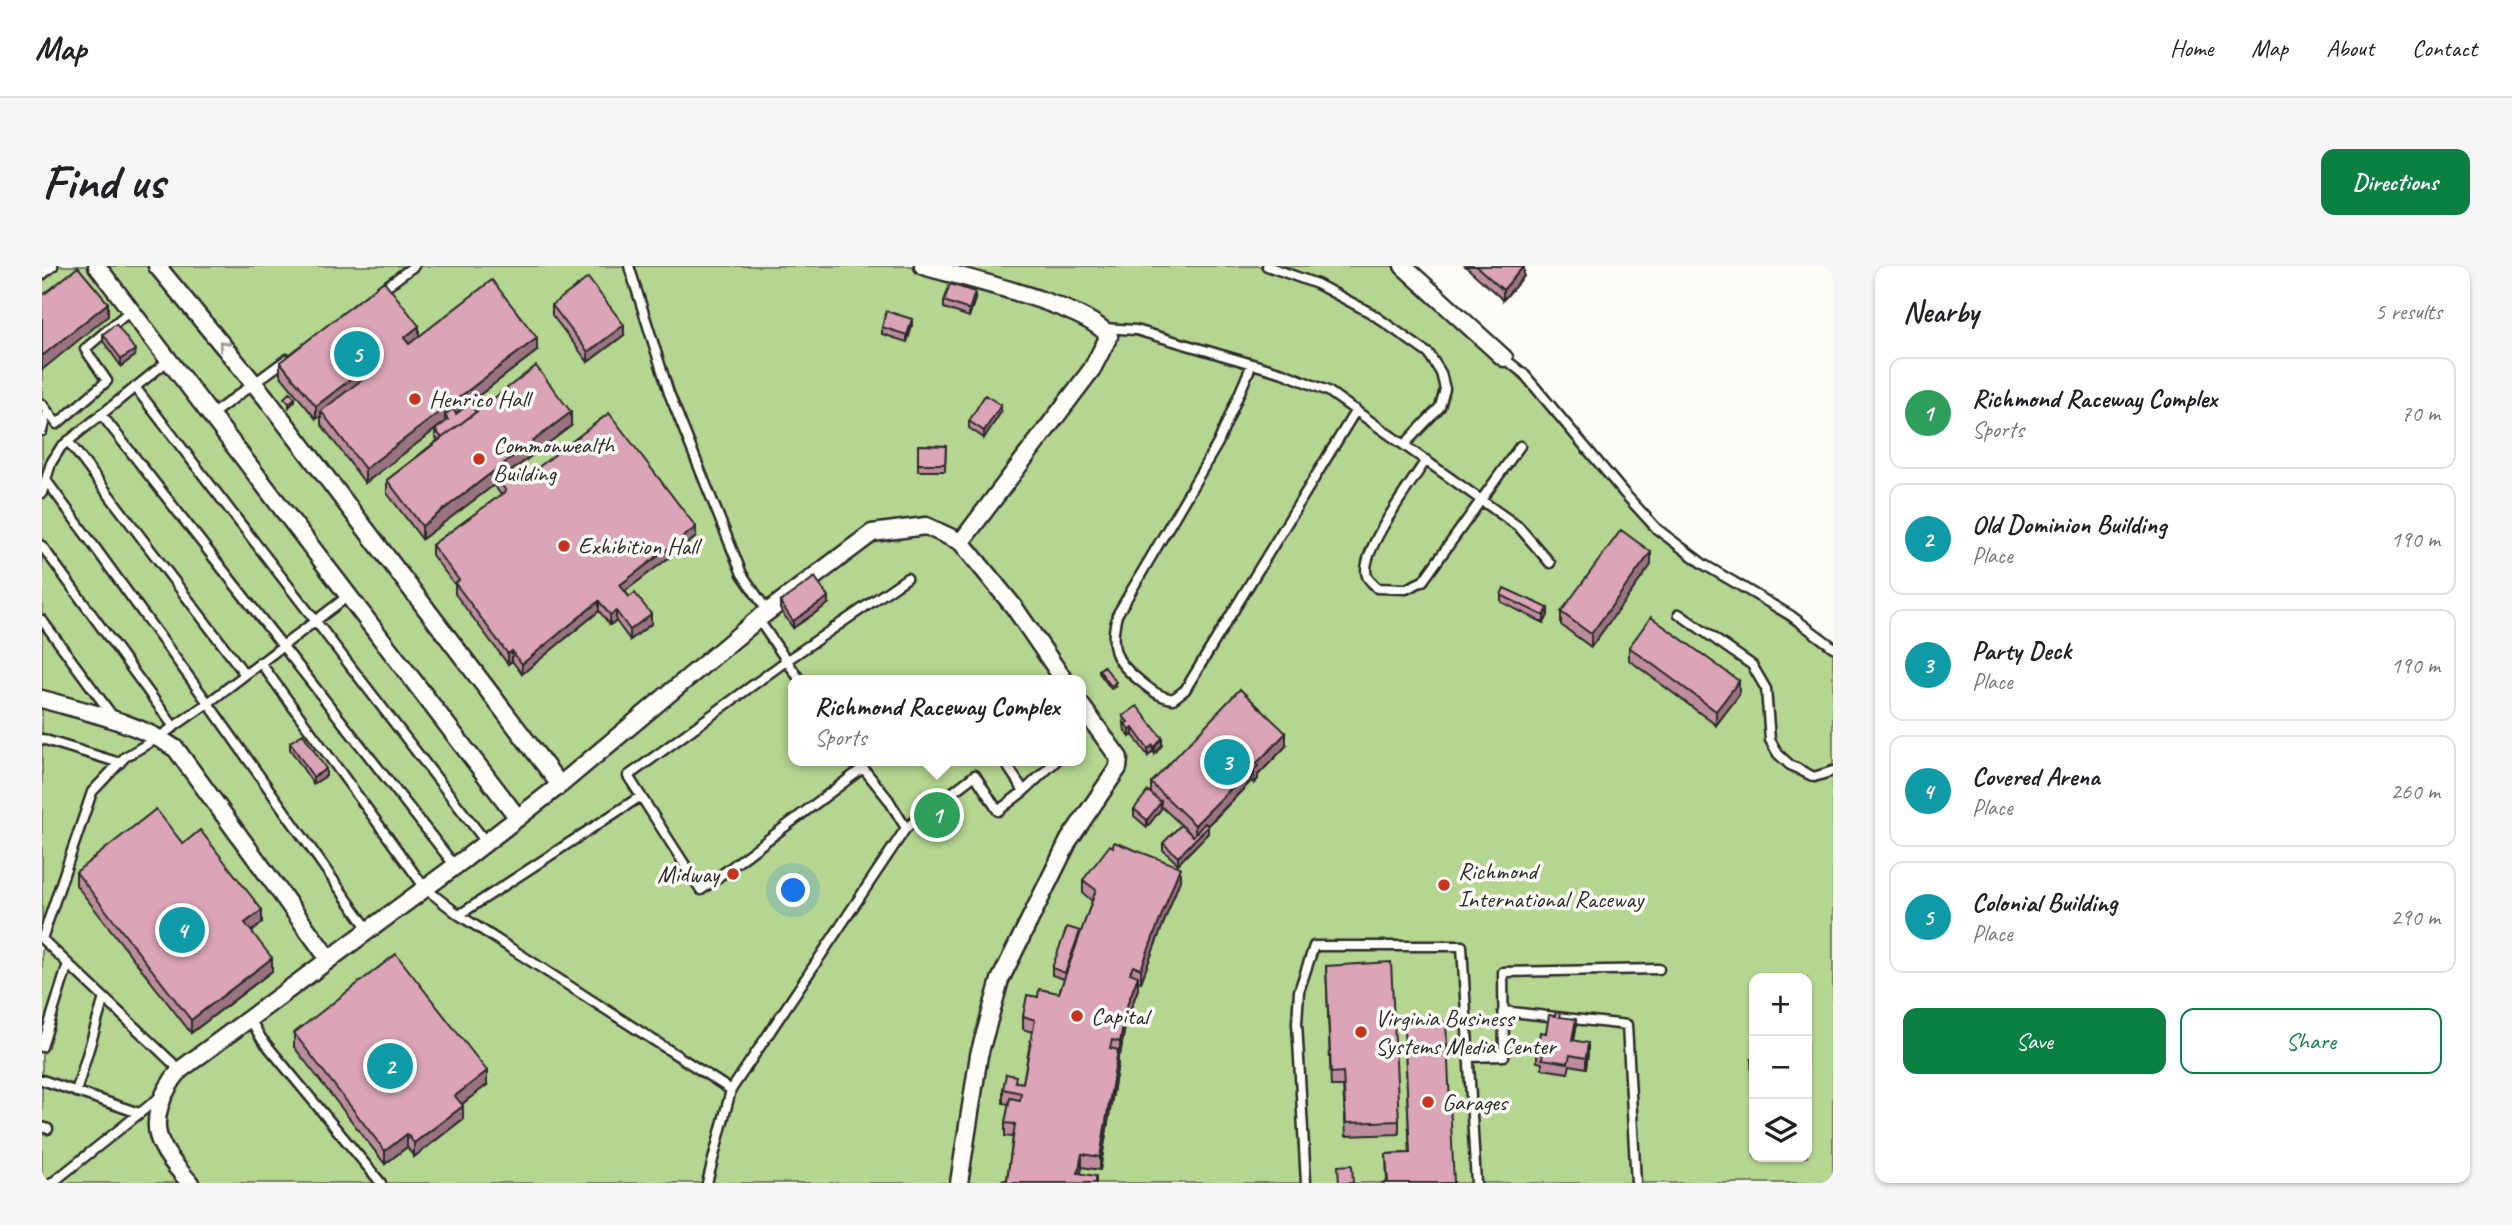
<!DOCTYPE html>
<html lang="en">
<head>
<meta charset="utf-8">
<style>
  :root { --surface:#fff; --page:#f6f6f6; --text:#202124; --muted:#757577; --line:#e0e0e0; --accent:#0b8043 }
  body { margin:0; font-family:Caveat,sans-serif; background:var(--page); color:var(--text) }
  .controls { position:absolute; right:21px; bottom:21px; display:grid; overflow:hidden; border-radius:14px; box-shadow:0 2px 5px #0004 }
  .controls button { width:63px; height:63px; display:grid; place-items:center; padding:0; border:0; border-bottom:2px solid var(--line); background:var(--surface); color:var(--text); font:35px sans-serif }
  .you { position:absolute; left:752px; top:625px; width:24px; height:24px; margin:-18px; border:5px solid #fff; border-radius:50%; background:#1a73e8; box-shadow:0 0 0 10px #1a73e833 }
  .badge { display:grid; place-items:center; width:46px; height:46px; border-radius:50%; background:var(--accent); color:#fff; font-size:23px; font-weight:700 }
  .pin { position:absolute; translate:-50% -50%; border:4px solid #fff; box-shadow:0 2px 7px #0006 }
  .popup { position:absolute; left:746px; top:409px; width:298px; height:91px; box-sizing:border-box; display:grid; place-content:center; border-radius:14px; background:var(--surface); filter:drop-shadow(0 2px 5px #0005); font-size:23px; white-space:nowrap; color:var(--muted) }
  .popup b { font-size:26px; color:var(--text) }
  .popup::after { content:''; position:absolute; left:50%; top:100%; margin-left:-14px; border:14px solid transparent; border-top-color:var(--surface) }
  .list { margin:0; padding:0; list-style:none }
  h2 { display:flex; justify-content:space-between; align-items:center; height:91px; margin:0; padding:0 28px; font-size:30px }
  h2 small { font-size:23px; font-weight:400; color:var(--muted) }
  .list li { display:grid; grid-template-columns:46px 1fr auto; gap:21px; align-items:center; box-sizing:border-box; height:112px; margin:0 14px 14px; padding:0 14px; border:2px solid var(--line); border-radius:14px }
  .list b { display:block; font-size:26px; white-space:nowrap }
  .list p { margin:0; font-size:23px; white-space:nowrap; color:var(--muted) }
  .list em { font-size:23px; font-style:normal; color:var(--muted) }
  .actions { display:flex; gap:14px; padding:21px 28px }
  .actions a { flex:1; padding:16px 0; border:2px solid var(--accent); border-radius:14px; text-align:center; font-size:24px; color:var(--accent) }
  .actions .main { background:var(--accent); color:#fff }
  .icon { flex:none; width:38px; height:38px; fill:none; stroke:currentColor; stroke-width:2; stroke-linecap:round; stroke-linejoin:round }
  .map { position:relative; flex:none; width:1791px; height:917px; overflow:hidden; border-radius:14px }
  header { display:flex; align-items:center; gap:42px; box-sizing:border-box; height:98px; padding:0 35px; background:var(--surface); border-bottom:2px solid var(--line) }
  header strong { font-size:33px }
  nav { display:flex; gap:38px; margin-inline-start:auto; font-size:24px }
  .intro { display:flex; align-items:center; justify-content:space-between; box-sizing:border-box; height:168px; padding:0 42px }
  h1 { margin:0; font-size:49px }
  .button { padding:18px 32px; border-radius:14px; background:var(--accent); color:#fff; font-size:24px; font-weight:700 }
  main { display:flex; gap:42px; padding:0 42px }
  aside { flex:1; background:var(--surface); border-radius:14px; box-shadow:0 2px 5px #0004 }
  .map>svg:first-child { display:block }
</style>
</head>
<body>
<header>
<strong>Map</strong>
<nav><a>Home</a><a>Map</a><a>About</a><a>Contact</a></nav>
</header>
<div class="intro"><h1>Find us</h1><a class="button">Directions</a></div>
<main>
<div class="map">
<svg width="1791" height="917" viewBox="0 0 1791 917">
  <rect width="100%" height="100%" fill="#fdfcf7"/>
  <filter id="ink" filterUnits="userSpaceOnUse"><feTurbulence type="fractalNoise" baseFrequency=".0143" numOctaves="2"/><feDisplacementMap in="SourceGraphic" scale="14" xChannelSelector="R" yChannelSelector="G"/><feConvolveMatrix kernelMatrix="1 2 1 2 8 2 1 2 1" color-interpolation-filters="sRGB"/></filter>
  <g filter="url(#ink)">
    <path fill="#b4d690" stroke="#70805e" stroke-width="2" fill-rule="evenodd" d="M0,0H881L908,8L915,0H1361L1462,92L1528,156L1573,223L1655,295L1791,385V917H0ZM752,414H1038V495H752ZM1712,712H1765V891H1712Z"/>
    <g fill="none" stroke-linecap="round" stroke-linejoin="round">
      <defs>
        <path id="service" d="M587,0L627,127L700,308L726,346
          M1225,0L1275,18L1329,47L1387,88L1399,107L1403,123L1398,141L1362,179
          M0,9L11,0
          M338,25L372,0
          M1061,62L1094,64L1241,107L1286,125L1477,261L1508,297
          M1462,92L1482,108L1582,227L1615,263L1661,298L1748,349L1791,381
          M1210,98L1176,177L1075,349C1067,381 1072,395 1098,415C1109,424 1117,431 1131,433L1143,424L1314,144
          M93,121L444,576
          M0,138L15,158L65,115L43,83L89,44
          M59,148L413,600
          M169,149L245,93
          M0,165L5,145
          M26,175L202,407
          M1384,194C1371,215 1316,288 1325,310C1326,314 1333,319 1335,322L1364,323L1381,315L1478,180
          M4,214L166,437L326,663
          M0,227L9,197L19,181L127,94
          M0,280L132,461
          M865,312L744,395L586,510L659,624L821,502L846,533L864,562L933,509L956,545L982,525L1014,495
          M1637,348L1710,399L1724,423L1728,474L1736,488L1748,499L1772,511L1791,505
          M716,353L758,414
          M0,354L73,453
          M218,396L383,622L417,649L689,824
          M0,473L78,497
          M962,495L982,525
          M417,649L599,530
          M1461,745L1585,759L1594,917
          M208,753L219,772L339,917
          M0,781L26,698
          M1427,791L1462,790L1461,706L1617,703
          M138,804L0,673L50,526L83,491L117,471L166,437L306,330
          M0,814L97,847
          M34,826L62,732
          M0,861L6,863
          M10,917L118,831
          M665,917L689,824L864,562
          M1264,917L1255,757L1257,725L1272,680H1420L1434,917"/>
        <path id="minor" d="M55,0L476,552
          M115,0L224,132L518,519
          M881,0C922,12 1043,39 1067,70L1050,103L919,276
          M1361,0L1462,92
          M0,433C45,446 95,456 134,483L286,692
          M148,917C139,906 127,894 121,881C106,855 121,825 138,804L424,592L518,519L716,353L830,267L884,260L919,276L972,341L1022,414
          M917,917L937,789L958,714L1027,574L1076,502L1077,492L1038,438"/>
      </defs>
      <use href="#service" stroke="#2b2b2b" stroke-width="13"/>
      <use href="#minor" stroke="#2b2b2b" stroke-width="21"/>
      <use href="#service" stroke="#fdfcf7" stroke-width="8"/>
      <use href="#minor" stroke="#fdfcf7" stroke-width="16"/>
    </g>
    <path fill="#bd8d9d" stroke="#2b2b2b" stroke-width="2" d="M1423,0H1482V10L1461,34Z
      M933,33L927,51L902,42V35Z
      M510,39L582,69L546,96L510,49Z
      M870,60L865,76L840,68V61Z
      M61,68L93,90L79,100L61,75Z
      M377,70L495,85L414,147L434,146L529,160L464,209L467,213H481L654,271L583,325L609,358L588,374L574,355L568,359L557,345L480,408L470,395L466,398L413,328V319L390,289V279L459,229L452,219L380,273L345,227V214L396,174L393,171V164L403,156L323,217L279,158V150L274,153L238,109V96Z
      M959,146L942,172L927,162V155Z
      M876,179L904,180L903,205H876Z
      M1609,299L1549,381L1519,359V346Z
      M1459,329L1506,349L1502,357L1459,336Z
      M738,336L786,338L751,362L738,343Z
      M1587,381L1697,429L1674,459L1587,394Z
      M1057,404L1074,420L1069,423L1057,407Z
      M1081,450L1120,479L1113,488L1111,485L1106,490L1091,469L1088,471L1083,465Z
      M248,476L284,510L271,518L248,483Z
      M1244,480L1216,509V513L1212,517L1209,515L1166,560V567L1136,598L1121,584V577L1151,570L1119,540V543L1105,561L1092,550V543L1109,528V517Z
      M141,578L220,657L210,666L230,705L149,767L34,619V606Z
      M1071,581L1138,614L1099,716L1096,715V723L1084,755L1078,789H1076V797L1058,904L1040,901L1039,907L965,914L971,871L963,870V857L967,838L961,837V823L974,816L981,817L990,766L981,763V750L996,731L1017,727L1022,713L1010,709V702L1038,669L1050,635L1041,627V614Z
      M1284,700L1357,855V868L1304,870L1301,820H1289Z
      M1518,751L1534,764L1532,774L1546,787L1544,802L1528,799L1526,807L1500,803V797L1495,796V786L1504,767Z
      M1362,758L1412,917L1345,916L1344,888L1368,887Z
      M252,767L445,819L420,838L421,853L372,891L365,881L343,898L252,781Z"/>
    <path fill="#9a7380" stroke="#2b2b2b" stroke-width="2" d="M1482,0V10L1461,34V24Z
      M933,26V33L927,51V44Z
      M66,37V50L0,104V90Z
      M870,53V60L865,76V69Z
      M582,59V69L546,96V86Z
      M377,60V74L362,85V72Z
      M495,72V85L406,153L403,149V156L323,217V203Z
      M93,84V90L79,100V93Z
      M331,96V110L279,145V150L274,153V140Z
      M253,132V135L247,141V137Z
      M959,139V146L942,172V165Z
      M529,146V160L456,215L452,209V219L380,273V260Z
      M654,261V271L578,329V319Z
      M1609,286V299L1549,381V368Z
      M786,331V338L751,362V355Z
      M557,335V345L480,408V398Z
      M1506,342V349L1502,357V350Z
      M574,345V355L568,359V349Z
      M609,348V358L588,374V364Z
      M470,385V395L466,398V388Z
      M1697,415V429L1674,459V445Z
      M1091,462V469L1088,471V464Z
      M1244,467V480L1216,509V513L1212,517V504L1214,498Z
      M1120,472V479L1113,488V481Z
      M1111,479V485L1106,490V483Z
      M1209,502V515L1153,572V559Z
      M284,503V510L271,518V511Z
      M1119,536V543L1105,561V554Z
      M1166,560V567L1136,598V591Z
      M1138,601V614L1099,716V703Z
      M220,644V657L203,670V657Z
      M230,692V705L149,767V754Z
      M1096,710V723L1084,755L1078,789V776L1084,742Z
      M1534,753V764L1530,784V774Z
      M1546,777V787L1544,802V792Z
      M1076,784V797L1058,904V891Z
      M445,805V819L413,843V830Z
      M421,840V853L372,891V877Z
      M365,868V881L343,898V885Z
      M1040,888V901L1037,917L1036,907Z"/>
    <path fill="#dca4b7" stroke="#2b2b2b" stroke-width="2" d="M1434,0H1482L1461,24Z
      M36,1L66,37L0,90V30Z
      M546,12L582,59L546,86L510,39Z
      M450,14L495,72L323,203L279,145L335,102L331,96L274,140L238,96L342,15L377,60L362,72L367,78Z
      M908,18L933,26L927,44L902,35Z
      M844,45L870,53L865,69L840,61Z
      M74,58L93,84L79,93L61,68Z
      M494,100L529,146L380,260L345,214Z
      M248,126L253,132L247,137L242,132Z
      M943,129L959,139L942,165L927,155Z
      M427,138L434,146L400,172L393,164L406,154L403,149L411,143L414,148Z
      M567,147L654,261L578,319L587,331L593,327L609,348L588,364L574,345L568,349L557,335L480,398L470,385L466,388L413,317L417,314L390,279L464,225L452,209L459,203L467,213L476,207L481,213Z
      M876,179L904,180L903,198H876Z
      M1579,264L1609,286L1549,368L1519,346Z
      M773,311L786,331L751,355L738,336Z
      M1462,322L1506,342L1502,350L1459,329Z
      M1609,351L1697,415L1674,445L1587,381Z
      M1062,400L1074,416L1069,420L1057,404Z
      M1198,423L1244,467L1214,498L1216,500L1212,504L1209,502L1153,559L1109,517Z
      M1095,440L1120,472L1113,481L1111,479L1106,483L1091,462L1088,464L1083,458L1086,456L1081,450Z
      M261,468L284,503L271,511L248,476Z
      M1106,525L1119,536L1105,554L1092,543Z
      M114,543L141,578L158,564L220,644L203,657L230,692L149,754L34,606Z
      M1163,557L1166,560L1136,591L1121,577L1139,559L1151,570Z
      M1072,576L1138,601L1099,703L1091,700L1088,707L1096,710L1084,742L1078,776L1070,774L1068,782L1076,784L1058,891L1040,888L1036,907L1054,910V917H959L960,914H965L973,858L963,857L968,832L978,834L979,827L961,823L964,808L974,810L973,816L981,817L993,754L981,750L985,729L996,731L997,723L1017,727L1054,624L1041,614L1068,579L1071,581Z
      M1025,661L1038,665L1023,707L1010,702Z
      M354,688L445,805L413,830L421,840L372,877L365,868L343,885L252,767Z
      M1349,696L1357,855L1304,857L1301,806L1289,807L1284,700Z
      M1514,746L1518,747L1517,751L1534,753L1530,774L1546,777L1544,792L1528,789L1526,797L1500,793L1501,787L1495,786L1498,766L1504,767L1507,749L1513,750Z
      M1404,756L1412,917H1339L1346,916L1344,888L1368,887L1362,758Z
      M1709,793H1712V857Z
      M1310,899L1311,917H1297L1296,900Z"/>
    <defs><path id="oneway-chevron" d="M-2-3.5L2.5 0L-2 3.5" fill="none" stroke-width="1.6" stroke-linecap="round" stroke-linejoin="round" transform="scale(1.75)"/></defs>
    <use stroke="#9e9e9b" href="#oneway-chevron" transform="translate(181 79) rotate(-130)"/>
  </g>
  <g fill="#c8321e" stroke="#fdfcf7" stroke-width="2.5">
    <circle cx="373" cy="133" r="7"/>
    <circle cx="437" cy="193" r="7"/>
    <circle cx="522" cy="280" r="7"/>
    <circle cx="691" cy="608" r="7"/>
    <circle cx="1402" cy="619" r="7"/>
    <circle cx="1035" cy="750" r="7"/>
    <circle cx="1319" cy="766" r="7"/>
    <circle cx="1386" cy="836" r="7"/>
  </g>
  <g text-anchor="middle" stroke-width="7" stroke-linejoin="round" paint-order="stroke">
    <g font-size="24" fill="#2b2b2b" stroke="#fdfcf7" text-anchor="start">
      <text x="387" y="141">Henrico Hall</text>
      <text x="451" y="187">Commonwealth<tspan x="451" dy="28">Building</tspan></text>
      <text x="536" y="288">Exhibition Hall</text>
      <text x="1416" y="613">Richmond<tspan x="1416" dy="28">International Raceway</tspan></text>
      <text x="677" y="616" text-anchor="end">Midway</text>
      <text x="1049" y="758">Capital</text>
      <text x="1333" y="760">Virginia Business<tspan x="1333" dy="28">Systems Media Center</tspan></text>
      <text x="1400" y="844">Garages</text>
    </g>
  </g>
</svg>
<div class="controls">
<button>+</button>
<button>−</button>
<button><svg class="icon" aria-label="layers" viewBox="0 0 24 24"><path d="M12 4l9 5-9 5-9-5zM3 14l9 5 9-5"/></svg></button>
</div>
<div class="you"></div>
<div class="pin badge" style="left:895px;top:549px;background:#2e9e5b">1</div>
<div class="popup"><b>Richmond Raceway Complex</b>Sports</div>
<div class="pin badge" style="left:348px;top:800px;background:#0f9aa8">2</div>
<div class="pin badge" style="left:1185px;top:496px;background:#0f9aa8">3</div>
<div class="pin badge" style="left:140px;top:664px;background:#0f9aa8">4</div>
<div class="pin badge" style="left:315px;top:88px;background:#0f9aa8">5</div>
</div>
<aside>
<h2>Nearby<small>5 results</small></h2>
<ul class="list">
<li><span class="badge" style="background:#2e9e5b">1</span><div><b>Richmond Raceway Complex</b><p>Sports</p></div><em>70 m</em></li>
<li><span class="badge" style="background:#0f9aa8">2</span><div><b>Old Dominion Building</b><p>Place</p></div><em>190 m</em></li>
<li><span class="badge" style="background:#0f9aa8">3</span><div><b>Party Deck</b><p>Place</p></div><em>190 m</em></li>
<li><span class="badge" style="background:#0f9aa8">4</span><div><b>Covered Arena</b><p>Place</p></div><em>260 m</em></li>
<li><span class="badge" style="background:#0f9aa8">5</span><div><b>Colonial Building</b><p>Place</p></div><em>290 m</em></li>
</ul>
<div class="actions"><a class="main">Save</a><a>Share</a></div>
</aside>
</main>
</body>
</html>
